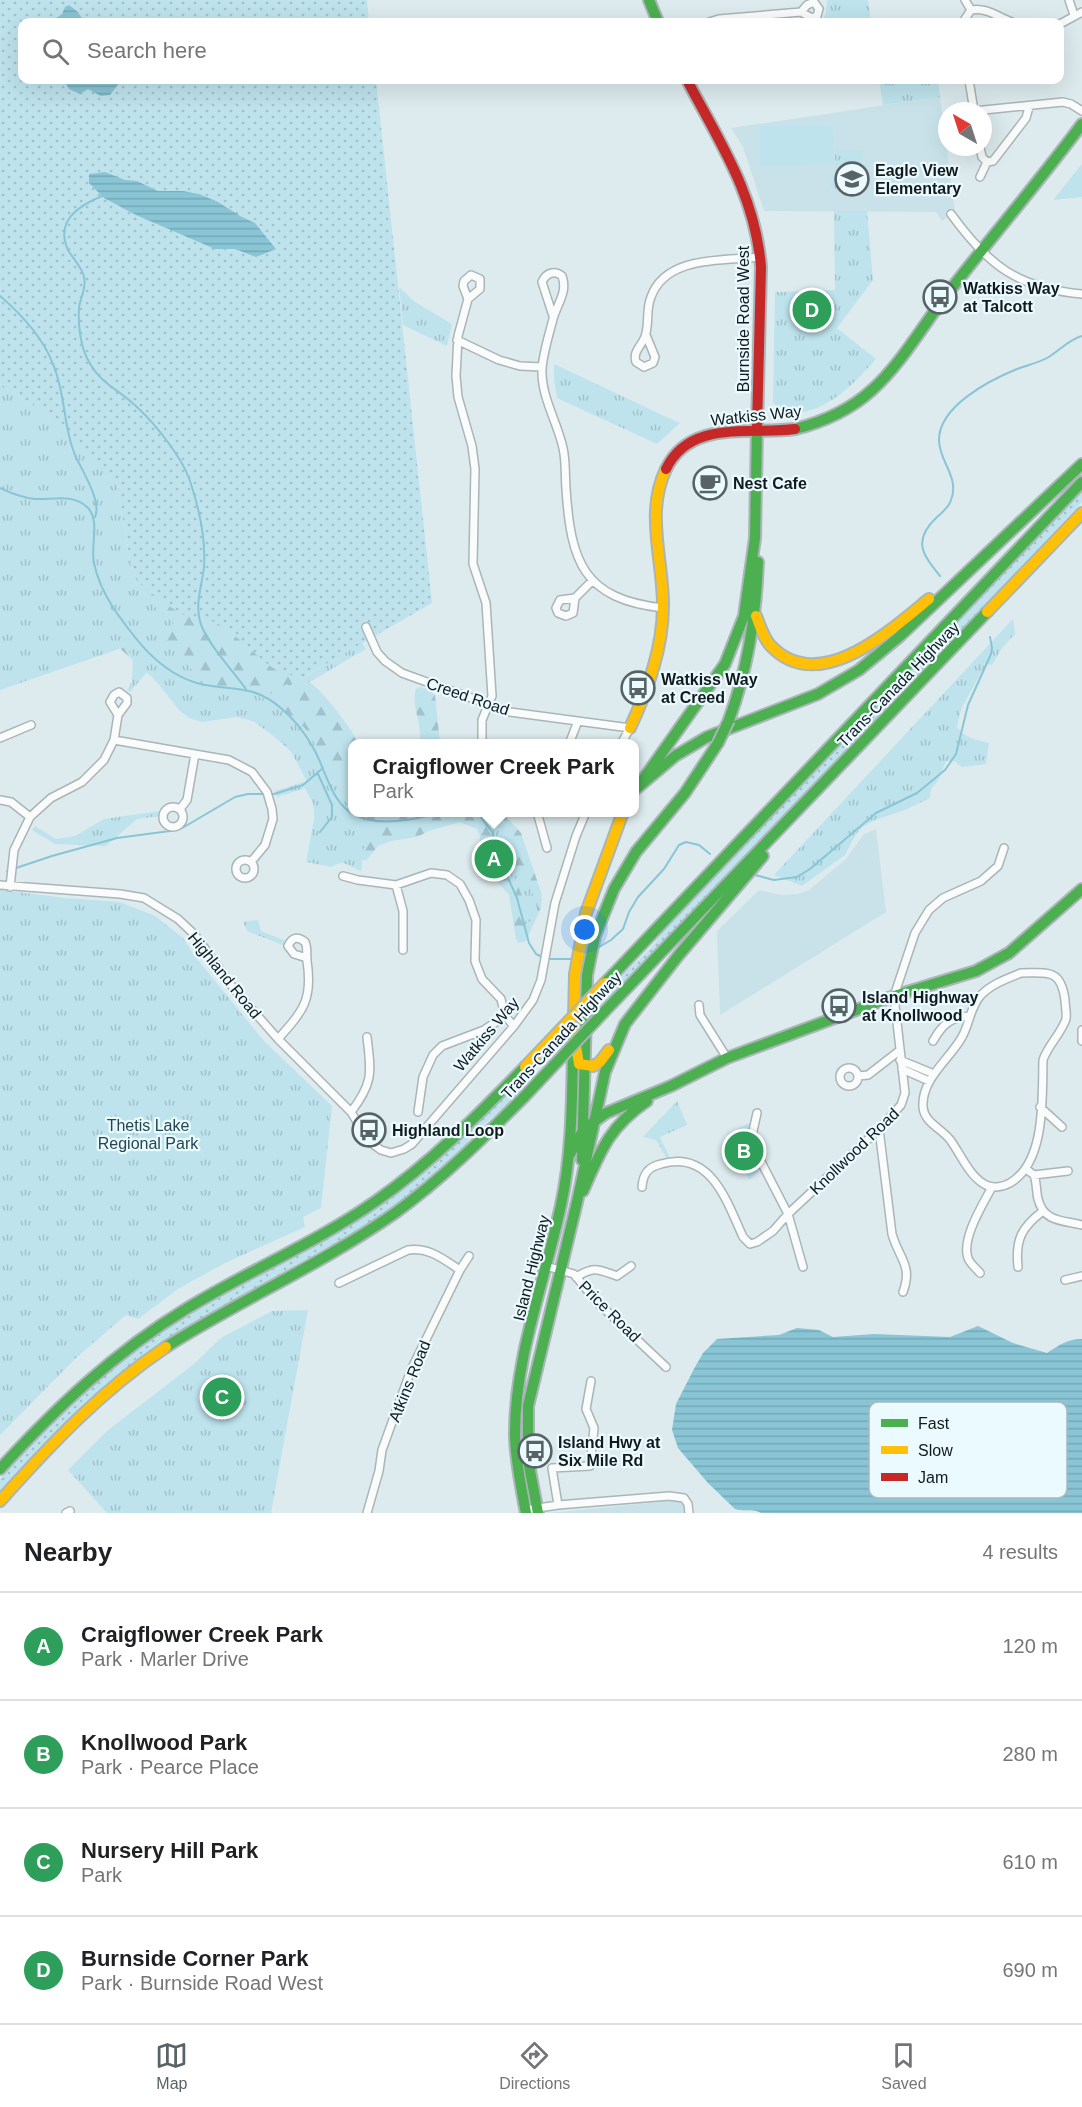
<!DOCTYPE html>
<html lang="en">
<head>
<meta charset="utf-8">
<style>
  :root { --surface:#fff; --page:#f6f6f6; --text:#202124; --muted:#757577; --line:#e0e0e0; --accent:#586366 }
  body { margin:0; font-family:Arial,sans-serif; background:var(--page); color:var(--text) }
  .compass { position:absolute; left:938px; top:102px; width:54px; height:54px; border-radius:50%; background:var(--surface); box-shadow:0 6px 24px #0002; rotate:321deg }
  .you { position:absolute; left:585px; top:930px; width:21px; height:21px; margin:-15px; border:4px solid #fff; border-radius:50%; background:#1a73e8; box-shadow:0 0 0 9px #1a73e833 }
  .badge { display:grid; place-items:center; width:39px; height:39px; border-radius:50%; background:var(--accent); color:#fff; font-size:20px; font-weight:700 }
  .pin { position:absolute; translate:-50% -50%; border:3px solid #fff; box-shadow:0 2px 6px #0006 }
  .popup { position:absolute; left:348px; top:739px; width:291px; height:78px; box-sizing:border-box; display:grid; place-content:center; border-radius:12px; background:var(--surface); filter:drop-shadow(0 2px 4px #0005); font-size:20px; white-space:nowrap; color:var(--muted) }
  .popup b { font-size:22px; color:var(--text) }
  .popup::after { content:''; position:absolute; left:50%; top:100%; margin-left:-12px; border:12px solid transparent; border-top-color:var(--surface) }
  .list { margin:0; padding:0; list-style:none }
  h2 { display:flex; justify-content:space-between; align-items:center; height:78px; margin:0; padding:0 24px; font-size:26px }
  h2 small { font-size:20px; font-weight:400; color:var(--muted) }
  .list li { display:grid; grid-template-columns:39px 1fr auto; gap:18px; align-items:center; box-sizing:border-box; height:108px; padding:0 24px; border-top:2px solid var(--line) }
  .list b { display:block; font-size:22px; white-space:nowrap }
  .list p { margin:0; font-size:20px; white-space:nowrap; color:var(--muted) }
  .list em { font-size:20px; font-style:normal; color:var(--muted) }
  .icon { flex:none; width:33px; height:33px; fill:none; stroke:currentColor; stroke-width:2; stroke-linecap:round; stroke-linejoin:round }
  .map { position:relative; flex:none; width:1082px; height:1513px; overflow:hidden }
  .search { position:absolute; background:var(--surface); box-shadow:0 6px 24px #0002; left:18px; right:18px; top:18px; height:66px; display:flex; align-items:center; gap:15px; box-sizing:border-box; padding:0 21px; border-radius:12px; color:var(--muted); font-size:22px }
  .sheet { height:510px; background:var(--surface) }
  nav { display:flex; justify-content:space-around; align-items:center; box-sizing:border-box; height:84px; border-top:2px solid var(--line); background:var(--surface); font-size:16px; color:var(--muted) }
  nav a { display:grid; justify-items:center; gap:3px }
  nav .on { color:var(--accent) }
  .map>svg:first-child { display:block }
</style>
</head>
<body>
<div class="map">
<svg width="1082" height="1513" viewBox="0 0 1082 1513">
  <defs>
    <pattern id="grass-dots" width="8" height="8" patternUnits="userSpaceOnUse" patternTransform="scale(1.5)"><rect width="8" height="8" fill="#bee3ed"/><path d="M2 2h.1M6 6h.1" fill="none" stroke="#a2c2cb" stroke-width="1.8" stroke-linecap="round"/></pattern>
    <pattern id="forest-firs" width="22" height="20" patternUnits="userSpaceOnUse" patternTransform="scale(1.5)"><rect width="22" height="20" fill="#bee3ed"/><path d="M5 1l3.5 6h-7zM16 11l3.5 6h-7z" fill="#a2c2cb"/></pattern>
    <pattern id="park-tufts" width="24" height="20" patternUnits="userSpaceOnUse" patternTransform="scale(1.5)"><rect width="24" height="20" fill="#bee3ed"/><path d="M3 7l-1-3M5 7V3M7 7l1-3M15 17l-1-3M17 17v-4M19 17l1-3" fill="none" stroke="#a2c2cb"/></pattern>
    <pattern id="water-rules" width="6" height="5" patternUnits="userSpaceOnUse" patternTransform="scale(1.5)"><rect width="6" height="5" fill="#89c5d5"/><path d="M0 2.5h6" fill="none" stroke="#75a9b6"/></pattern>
  </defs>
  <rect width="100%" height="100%" fill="#ddebee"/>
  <path fill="#c9e2e9" d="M940,97L955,211L942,221L936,212L764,211L743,147L731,128Z
    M876,829L886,912L720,1015L717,931L759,890L781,895L798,894L809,890L846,859L864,834Z
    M679,1500L684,1504L685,1513H549Z"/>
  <path fill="url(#grass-dots)" d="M0,0H367L369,22H22V80H376L432,603L288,686L148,601L132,572L117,486L0,387Z
    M1082,489V502L599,1010L596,1007L611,991L608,988C626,968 652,953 664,929Z
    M529,1071L531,1073L516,1089L520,1093L471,1136L463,1150L427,1183L371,1224L212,1312L163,1342L0,1493V1479C49,1425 99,1373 161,1333C230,1287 309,1255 378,1208C434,1169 481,1119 529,1071Z"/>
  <path fill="url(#forest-firs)" d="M0,385L11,393L122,541L132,572L143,587L179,613L189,617L215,622L223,627C241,639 256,656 274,669C281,674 296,675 305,679C319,686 352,728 358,743L353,744V812L503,813L521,833L542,895L541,908L526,941L518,943L516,939L509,895L483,866L480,858V837L477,829L460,822L429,831L417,837L391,841L378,846L367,860H359L316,827L311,790L293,753L257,722L241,717L192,713L116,645L0,652Z
    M420,687L428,689L435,695L440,743H423C419,737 420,731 419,724C417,712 412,703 416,689Z"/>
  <path fill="url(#park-tufts)" d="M827,0H868L871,22H837L823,19L826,13Z
    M879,80H938L940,97L883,105Z
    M835,148L863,151L860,177V180H854L853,190L836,189L830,185L831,179L837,177L835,168Z
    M1082,164V197L1053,200Z
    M834,211H867L873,280L837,328L876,359C850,388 825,415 782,414L773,402L775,292L835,290Z
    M399,287L415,302L452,324L447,346L403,325Z
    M554,364L675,421L680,423L657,444L557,398L554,379Z
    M0,387L24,399L64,425L117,486L132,572L148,601L174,623L159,635L209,688C232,697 239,677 262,699L287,684L289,686L362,643L366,649L272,704L299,722L311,735L317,750L338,776L343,785L342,798L353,810V812L364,813L368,817L361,871C350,867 343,858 332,867L306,862L316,809L305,788L277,797L275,791L307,781L288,746L253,721L236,717L202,722L189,718L180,711L148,671L130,692L127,690L132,682L133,656L125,647L0,690Z
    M1013,619L1015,634L1002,648L992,665L986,664L961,709L957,727C965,738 976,740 989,743L986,764L962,767L954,761H946C943,767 942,774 938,780C932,789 931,786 930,798L905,810L875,820L864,826L856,834L845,855L802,886L774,875Z
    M160,811L159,816L137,819L106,846L55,844L32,830L35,826L56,839L75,836L104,819Z
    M482,813H496L507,824L508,849L501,856V863L526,873L536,903L538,915L525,925L522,896L515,878C507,872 495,872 489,866C479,855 506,838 482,813Z
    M0,890L66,898L120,902L155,916L183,938L194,955L263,1040L332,1106L321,1208L303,1217L305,1227L223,1264L178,1289L138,1319L126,1315L77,1357L0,1435Z
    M258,920L261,931L286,941L285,946L247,931L243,922Z
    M677,1101L687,1125L660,1137L670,1158L667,1159L656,1140L643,1137Z
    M751,1122L752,1149L760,1170L749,1180L727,1134Z
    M308,1310L271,1513H107L68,1470L108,1430L194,1364L221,1338L272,1311Z"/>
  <path fill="#bee3ed" d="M833,125L834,164L760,166V126Z"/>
  <path fill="url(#water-rules)" d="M69,5L78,12L84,22H40L46,18L55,19L62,14L65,7Z
    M64,80H117L120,82L110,95L101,96L88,89L80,94L69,89Z
    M105,172L125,180L137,181L158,191H183L199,194L218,202L242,217L255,223L276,249L256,257L235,249H215L136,215L104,198L89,183V174Z
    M978,1326L1013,1343L1047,1353C1059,1345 1068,1339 1082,1339V1513H761C753,1508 744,1512 735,1509L708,1483L678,1448L672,1430L676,1404L695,1367L703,1353L717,1339L779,1335L797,1328L819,1330L833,1337L874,1334L950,1337Z"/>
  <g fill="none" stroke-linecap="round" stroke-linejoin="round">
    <path stroke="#89c5d5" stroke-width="2" d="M102,196C78,206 55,221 68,250C73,259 82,267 84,277C87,288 80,298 79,308C78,323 80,344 87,358C100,385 118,388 138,408C156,425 180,455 189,478C199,507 206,536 204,567C202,585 195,603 200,621C204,640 234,672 246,689
      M0,296C21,314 43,338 53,364C66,395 63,428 76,457C83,472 102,502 95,517
      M0,488C10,493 24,498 35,499C51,500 73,493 87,507C101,520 90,546 94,563C97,579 105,595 114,609C135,639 159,672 197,683C229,692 252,682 282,709C295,720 307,736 315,751C326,772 332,804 355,815C379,827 416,820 440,812
      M940,576C923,555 912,541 936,518C942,513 949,507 951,500C960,477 939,462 939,440C939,406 990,380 1017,369C1027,365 1038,363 1047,358C1059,351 1068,340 1082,336
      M318,774L332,805V817L320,832
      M470,812L480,816L492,832L500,860L517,898L529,943L536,954L542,957
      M7,871L52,856L117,838L170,831L184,827L235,797L248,794H274L303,785L323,768
      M755,875L774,880L797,877L810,869L876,813L917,793L945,770L956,754L968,705L991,654L992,648L990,637
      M596,949L611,940L623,929L629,912L638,897L664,869L679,845L686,842L699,845L710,854
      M547,959H575"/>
    <defs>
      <path id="street" d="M965,0L971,10
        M1069,0L1074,15
        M709,22L719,19L801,12L812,18L817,16L819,9L814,2L807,5L801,12
        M963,22L971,10C986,7 998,17 1012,22
        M1060,24L1082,12
        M969,80L974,111L1063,102L1071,104L1082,111
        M980,147L982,157L987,162
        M980,177L987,162L993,161L1026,118L1029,107
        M951,214C988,265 1017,288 1082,294
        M468,299L480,289V279L471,275L464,281L463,286L468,299L458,336L456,376L458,397L472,446L475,469L473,564L486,603L492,696L482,720V744
        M553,316L542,282C546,273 554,270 562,276C568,292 557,304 553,319C549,335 543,353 542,369C541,397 557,421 563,448C566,461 565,476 566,489C571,562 583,599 663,608
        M646,335L655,357L653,363L644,367L636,362C632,350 644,345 646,333C649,321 646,309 651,297C666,255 724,261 761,257
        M457,340L499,360L520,366L542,367
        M575,598L573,613L566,616L558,613L556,608L560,600L575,598L592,581
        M366,627L377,652L385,661L402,673L510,712L630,728L621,744
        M0,738L31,725
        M114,740L229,760L252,772L267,792L272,809L273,819L265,845L251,862
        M569,744L578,721
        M0,800L11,802L30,817
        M163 817a10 10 0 1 1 20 0a10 10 0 1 1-20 0Z
        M180,809L187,800L195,754
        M537,812L547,848
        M236 869a9 9 0 1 1 18 0a9 9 0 1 1-18 0Z
        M343,876L358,880L396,885L431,873L447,875L460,884L469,900L476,920L475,961L482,979L501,999L505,1016L514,1026
        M0,885L120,894L144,898L178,919L195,935L234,989L278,1039L351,1112L362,1130L374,1145L381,1150L391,1153L404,1149L412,1144L514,1026L533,1000L541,980L555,903L576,836L586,812
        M396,885L403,911V950
        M10,887L14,850L30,817L51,798L82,782L104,760L114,740L118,715L127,703V698L119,692L114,695L110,702L118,715
        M1021,973C1047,973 1061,968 1065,1000C1065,1006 1067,1013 1066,1019C1061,1034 1048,1045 1043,1060C1042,1098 1046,1162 1010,1183C1003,1187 992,1189 984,1184C969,1175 961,1155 951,1141C943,1129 924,1123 923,1107C921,1079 950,1059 962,1037C970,1023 970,1007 981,995C992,984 1006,979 1021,973Z
        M699,1005L700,1015L727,1058
        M1082,1030V1041
        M278,1039C303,1011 313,1000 307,961C306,954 308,948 305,942C298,936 292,937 288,946L294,954L307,958
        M933,1041C942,1025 950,1017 970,1016
        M900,1060L934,1074
        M840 1077a9 9 0 1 1 18 0a9 9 0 1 1-18 0Z
        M902,1069L929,1081
        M858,1076L868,1075L899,1051
        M1040,1107L1062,1127
        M351,1112C374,1082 371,1072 367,1037
        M418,1112L423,1077L433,1055L442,1046L484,1030L505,1016
        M757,1113L753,1131L756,1152L788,1214L803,1267
        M879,1129L892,1234C899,1259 913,1265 903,1292
        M1026,1169L1034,1175C1037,1183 1036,1191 1038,1199C1044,1223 1064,1220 1082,1225
        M1034,1175L1068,1171
        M642,1187C643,1174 648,1167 661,1164C711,1149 727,1202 743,1237L750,1244L757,1242L773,1231L788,1214L879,1129L901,1105L905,1093L894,996L915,933L929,910L943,898L981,881L998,866L1004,848
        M546,1266L574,1274L596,1301L666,1367
        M1018,1267C1015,1239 1022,1227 1043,1211
        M980,1273C976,1268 970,1264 968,1258C961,1239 983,1204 992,1187
        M576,1277C595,1266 597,1269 617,1276L631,1266
        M1065,1280L1082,1276
        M339,1283L408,1250C429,1247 443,1259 460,1270
        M558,1505L552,1468L590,1466L594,1428L586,1409L591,1381
        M525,1510L558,1505L669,1496L684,1498L688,1504L689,1513
        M66,1513L70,1511
        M367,1513L379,1471L382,1450L411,1370L460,1270L469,1256"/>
      <path id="fast" d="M649,0L658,22
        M795,429C823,422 850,410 872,390C902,363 923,325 948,293C992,236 1039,182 1082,124
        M729,720C748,668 756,617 758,562
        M642,781L725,664L744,616L755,538L757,428
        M636,789L675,756L707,737L818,694L859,670L900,636L1082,464
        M605,983L1082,482
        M604,1012L987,612
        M570,1154L584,1129L606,1113L671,1086L727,1058L894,996L976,971L1009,953L1082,889
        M582,1160L587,975L595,936L614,889L636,852L685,793L718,743
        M583,1191C601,1150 609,1127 647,1101
        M577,1202L605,1072L625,1024L678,956L763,856
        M166,1347C240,1300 322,1264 395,1213C442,1179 483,1138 524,1097
        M0,1469C56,1408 115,1352 186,1309C248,1271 316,1243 376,1201C431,1163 478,1115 525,1067
        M526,1513C521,1487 516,1463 515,1437C514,1358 545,1281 561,1205C572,1154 572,1102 573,1051
        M538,1513L528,1460V1406L577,1202"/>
      <path id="slow" d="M987,612L1082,513
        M756,616C760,626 763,637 770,645C818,697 890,631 929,599
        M630,728C648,689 663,648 663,605C663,559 645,512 666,469
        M574,1020L575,974L586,913L623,812
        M573,1028L579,1064L593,1066L600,1062L609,1050
        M0,1501C51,1444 102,1390 166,1347"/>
      <path id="jam" d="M687,80C720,143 755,194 761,267L757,428
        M666,469C690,419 750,435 795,429"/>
    </defs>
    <use href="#street" stroke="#aab5b8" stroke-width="10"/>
    <use href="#fast" stroke="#aab5b8" stroke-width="14"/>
    <use href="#slow" stroke="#aab5b8" stroke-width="14"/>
    <use href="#jam" stroke="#aab5b8" stroke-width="14"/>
    <use href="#street" stroke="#fafcfc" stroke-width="7"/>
    <use href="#fast" stroke="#4caf50" stroke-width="10"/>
    <use href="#slow" stroke="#ffc107" stroke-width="10"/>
    <use href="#jam" stroke="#c62828" stroke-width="10"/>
    <defs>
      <path id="fast-bridge" d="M718,743L729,720
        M524,1097L604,1012"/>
      <path id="slow-bridge" d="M525,1067L605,983"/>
    </defs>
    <use href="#fast-bridge" stroke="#aab5b8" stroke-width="14" stroke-linecap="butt"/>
    <use href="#slow-bridge" stroke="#aab5b8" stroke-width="14" stroke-linecap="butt"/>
    <use href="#fast-bridge" stroke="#4caf50" stroke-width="10"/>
    <use href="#slow-bridge" stroke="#ffc107" stroke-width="10"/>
  </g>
  <defs>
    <symbol id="school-ring" viewBox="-11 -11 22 22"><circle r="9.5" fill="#ebfaff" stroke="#586366" stroke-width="1.5"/><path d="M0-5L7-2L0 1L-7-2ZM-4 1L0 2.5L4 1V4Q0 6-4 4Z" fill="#586366"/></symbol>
    <symbol id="bus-ring" viewBox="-11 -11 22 22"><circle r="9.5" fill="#ebfaff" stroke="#586366" stroke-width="1.5"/><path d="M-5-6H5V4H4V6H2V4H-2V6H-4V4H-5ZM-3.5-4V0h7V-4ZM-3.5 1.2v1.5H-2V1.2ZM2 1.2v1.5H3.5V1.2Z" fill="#586366"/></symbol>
    <symbol id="cafe-ring" viewBox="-11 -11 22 22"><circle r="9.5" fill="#ebfaff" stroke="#586366" stroke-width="1.5"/><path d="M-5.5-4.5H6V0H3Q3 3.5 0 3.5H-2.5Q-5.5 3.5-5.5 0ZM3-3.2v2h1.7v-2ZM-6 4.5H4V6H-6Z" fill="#586366"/></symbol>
  </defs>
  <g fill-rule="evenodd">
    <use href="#school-ring" x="833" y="160" width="38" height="38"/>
    <use href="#bus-ring" x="921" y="278" width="38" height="38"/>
    <use href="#cafe-ring" x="691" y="464" width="38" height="38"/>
    <use href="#bus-ring" x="619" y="669" width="38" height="38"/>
    <use href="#bus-ring" x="820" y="987" width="38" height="38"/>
    <use href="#bus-ring" x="350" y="1111" width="38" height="38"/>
    <use href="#bus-ring" x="516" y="1432" width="38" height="38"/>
  </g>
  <g text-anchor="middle" stroke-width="4.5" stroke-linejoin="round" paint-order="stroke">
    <g font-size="16" font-weight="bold" fill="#111a1d" stroke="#ebfaff" text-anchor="start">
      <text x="875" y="176">Eagle View<tspan x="875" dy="18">Elementary</tspan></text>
      <text x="963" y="294">Watkiss Way<tspan x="963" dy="18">at Talcott</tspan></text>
      <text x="733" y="489">Nest Cafe</text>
      <text x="661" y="685">Watkiss Way<tspan x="661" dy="18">at Creed</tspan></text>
      <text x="862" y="1003">Island Highway<tspan x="862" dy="18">at Knollwood</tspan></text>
      <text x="392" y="1136">Highland Loop</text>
      <text x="558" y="1448">Island Hwy at<tspan x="558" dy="18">Six Mile Rd</tspan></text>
    </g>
    <g font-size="16" fill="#111a1d" stroke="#ebfaff">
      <text transform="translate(743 319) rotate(-90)" y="6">Burnside Road West</text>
      <text transform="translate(756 415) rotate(-6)" y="6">Watkiss Way</text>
      <text transform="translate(898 684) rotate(-46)" y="6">Trans-Canada Highway</text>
      <text transform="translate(468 696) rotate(19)" y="6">Creed Road</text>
      <text transform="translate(225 975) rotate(51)" y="6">Highland Road</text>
      <text transform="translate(486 1034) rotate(-50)" y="6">Watkiss Way</text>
      <text transform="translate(561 1035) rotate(-47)" y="6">Trans-Canada Highway</text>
      <text transform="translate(854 1151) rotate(-44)" y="6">Knollwood Road</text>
      <text transform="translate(531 1268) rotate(-76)" y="6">Island Highway</text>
      <text transform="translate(610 1311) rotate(45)" y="6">Price Road</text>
      <text transform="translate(409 1381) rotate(-68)" y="6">Atkins Road</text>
    </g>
    <g font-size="16" fill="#224751" stroke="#ebfaff">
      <text x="148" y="1131">Thetis Lake<tspan x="148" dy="18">Regional Park</tspan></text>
    </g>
  </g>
  <rect x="869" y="1402" width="198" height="96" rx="9" fill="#ebfaff" stroke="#aab7bb" stroke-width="1.5"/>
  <rect x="881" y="1419" width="27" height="8" fill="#4caf50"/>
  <rect x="881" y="1446" width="27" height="8" fill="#ffc107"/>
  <rect x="881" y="1473" width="27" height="8" fill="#c62828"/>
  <g font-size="16" fill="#111a1d">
    <text x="918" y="1429">Fast</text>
    <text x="918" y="1456">Slow</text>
    <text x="918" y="1483">Jam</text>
  </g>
</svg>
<svg class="compass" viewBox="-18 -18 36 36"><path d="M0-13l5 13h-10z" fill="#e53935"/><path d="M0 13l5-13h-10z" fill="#757577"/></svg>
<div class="you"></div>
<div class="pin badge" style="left:494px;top:859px;background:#2e9e5b">A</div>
<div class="popup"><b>Craigflower Creek Park</b>Park</div>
<div class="pin badge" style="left:744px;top:1151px;background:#2e9e5b">B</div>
<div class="pin badge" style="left:222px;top:1397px;background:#2e9e5b">C</div>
<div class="pin badge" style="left:812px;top:310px;background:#2e9e5b">D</div>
<div class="search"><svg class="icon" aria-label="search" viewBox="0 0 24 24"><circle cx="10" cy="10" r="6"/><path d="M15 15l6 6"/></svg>Search here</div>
</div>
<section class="sheet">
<h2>Nearby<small>4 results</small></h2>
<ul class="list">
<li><span class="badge" style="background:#2e9e5b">A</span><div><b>Craigflower Creek Park</b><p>Park · Marler Drive</p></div><em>120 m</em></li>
<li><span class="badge" style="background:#2e9e5b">B</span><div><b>Knollwood Park</b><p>Park · Pearce Place</p></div><em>280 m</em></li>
<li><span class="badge" style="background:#2e9e5b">C</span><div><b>Nursery Hill Park</b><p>Park</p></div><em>610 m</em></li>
<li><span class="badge" style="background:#2e9e5b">D</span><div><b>Burnside Corner Park</b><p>Park · Burnside Road West</p></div><em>690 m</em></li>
</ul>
</section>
<nav>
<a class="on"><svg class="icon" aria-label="map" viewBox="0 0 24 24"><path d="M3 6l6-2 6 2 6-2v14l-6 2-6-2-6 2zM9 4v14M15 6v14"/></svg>Map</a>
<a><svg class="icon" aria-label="directions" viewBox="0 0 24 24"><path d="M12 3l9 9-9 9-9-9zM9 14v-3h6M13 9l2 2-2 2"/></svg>Directions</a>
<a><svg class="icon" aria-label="saved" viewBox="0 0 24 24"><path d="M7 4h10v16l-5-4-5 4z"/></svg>Saved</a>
</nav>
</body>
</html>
